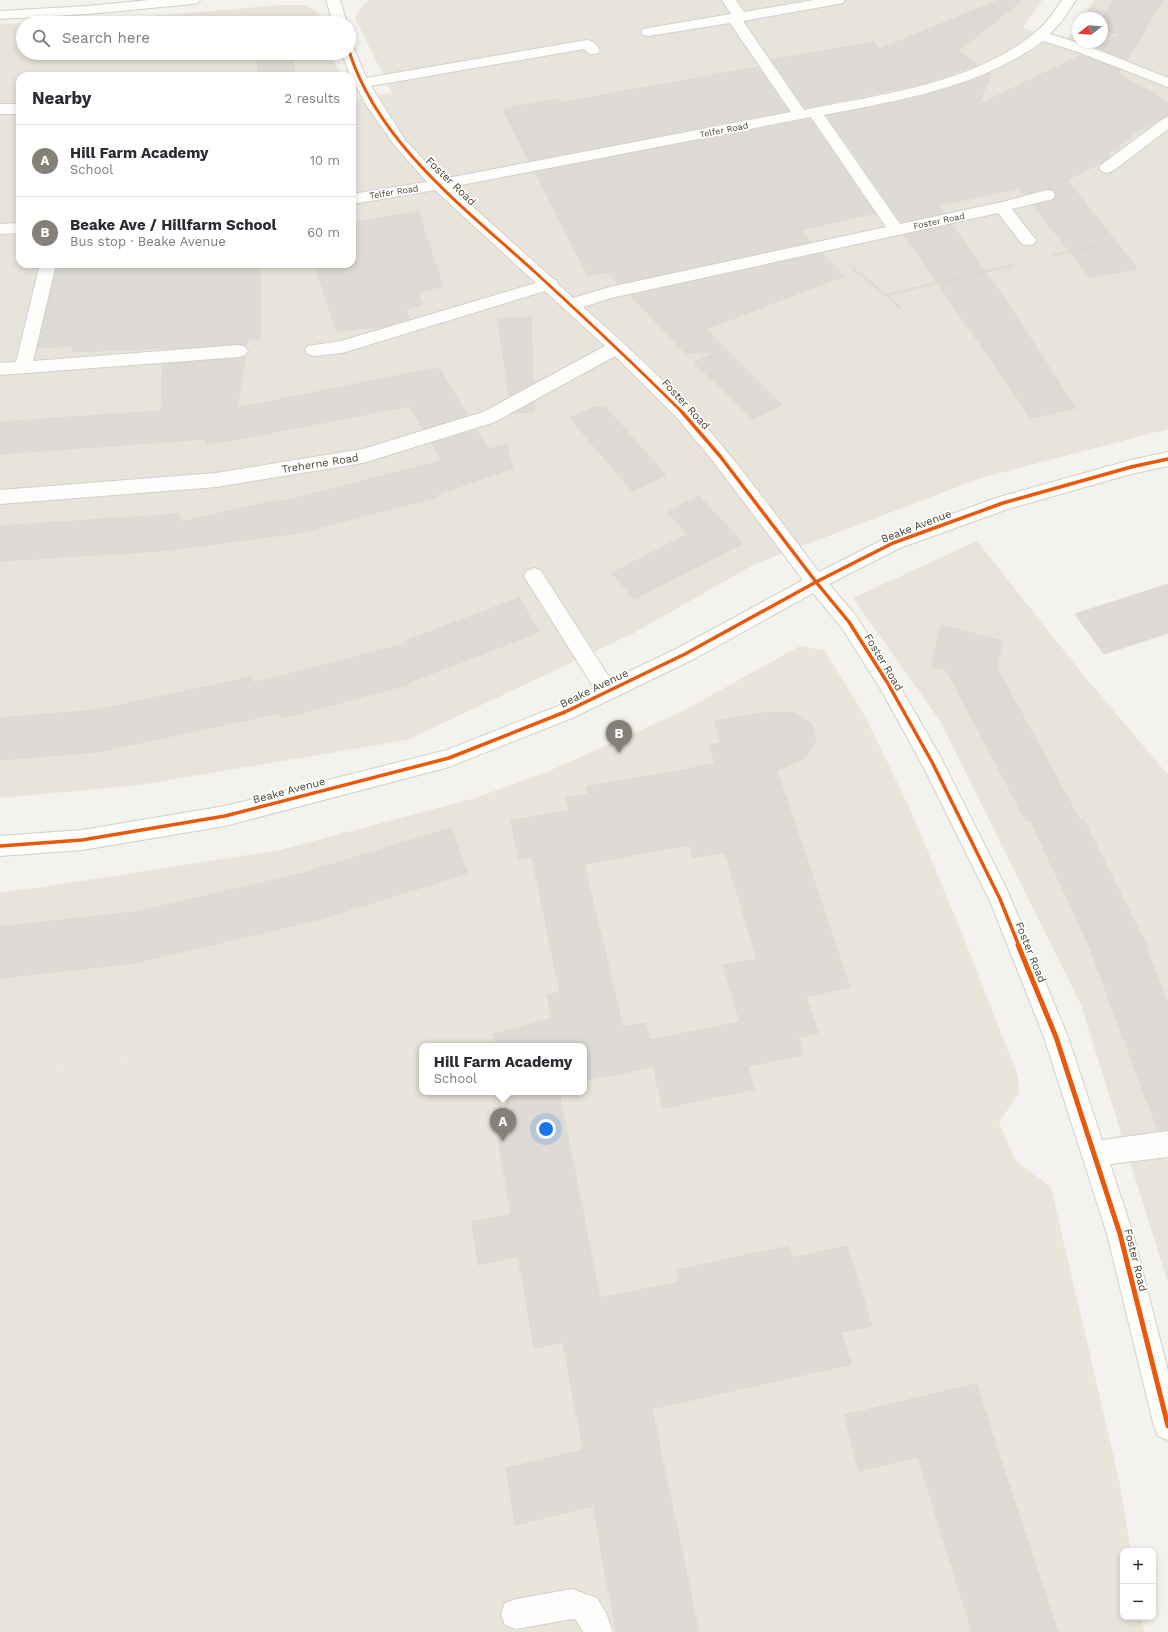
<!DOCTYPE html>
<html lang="en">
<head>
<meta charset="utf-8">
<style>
  :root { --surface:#fff; --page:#f7f7f7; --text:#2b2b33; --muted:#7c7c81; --line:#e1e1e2; --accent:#868178 }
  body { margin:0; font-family:"Work Sans",sans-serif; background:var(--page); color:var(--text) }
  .controls { position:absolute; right:12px; bottom:12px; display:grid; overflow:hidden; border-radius:8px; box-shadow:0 2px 6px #0003 }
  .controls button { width:36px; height:36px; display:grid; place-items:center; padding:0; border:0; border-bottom:1px solid var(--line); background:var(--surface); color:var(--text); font:20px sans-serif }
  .compass { position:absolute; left:1072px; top:12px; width:36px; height:36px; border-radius:50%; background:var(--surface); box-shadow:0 2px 6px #0003; rotate:253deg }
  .you { position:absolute; left:546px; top:1129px; width:14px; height:14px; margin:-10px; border:3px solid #fff; border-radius:50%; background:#1a73e8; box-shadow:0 0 0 6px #1a73e833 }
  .badge { display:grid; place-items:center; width:26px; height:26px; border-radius:50%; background:var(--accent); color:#fff; font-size:13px; font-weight:700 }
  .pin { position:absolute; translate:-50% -33px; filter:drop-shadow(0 1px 2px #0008) }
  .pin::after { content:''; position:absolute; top:21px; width:14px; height:12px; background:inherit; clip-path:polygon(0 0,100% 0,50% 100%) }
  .popup { position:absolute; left:419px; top:1043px; width:168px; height:52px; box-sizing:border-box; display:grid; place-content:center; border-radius:8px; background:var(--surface); filter:drop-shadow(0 1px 3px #0005); font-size:13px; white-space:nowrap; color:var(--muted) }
  .popup b { font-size:15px; color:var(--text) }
  .popup::after { content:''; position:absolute; left:50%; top:100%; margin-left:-8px; border:8px solid transparent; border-top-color:var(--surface) }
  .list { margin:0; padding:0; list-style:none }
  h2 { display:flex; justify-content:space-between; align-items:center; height:52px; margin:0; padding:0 16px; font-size:17px }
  h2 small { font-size:13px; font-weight:400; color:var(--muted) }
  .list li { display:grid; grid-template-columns:26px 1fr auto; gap:12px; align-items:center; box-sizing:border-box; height:72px; padding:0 16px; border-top:1px solid var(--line) }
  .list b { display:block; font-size:15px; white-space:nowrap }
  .list p { margin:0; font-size:13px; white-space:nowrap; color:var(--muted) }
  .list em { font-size:13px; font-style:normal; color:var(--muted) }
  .icon { flex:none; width:22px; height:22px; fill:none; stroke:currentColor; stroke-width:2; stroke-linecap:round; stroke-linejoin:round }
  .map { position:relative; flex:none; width:1168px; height:1632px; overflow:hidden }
  .search { position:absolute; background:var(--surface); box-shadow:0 2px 6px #0003; left:16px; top:16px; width:340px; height:44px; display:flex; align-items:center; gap:10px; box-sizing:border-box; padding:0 14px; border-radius:22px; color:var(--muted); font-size:15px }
  .panel { position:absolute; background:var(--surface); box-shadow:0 2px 6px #0003; left:16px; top:72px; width:340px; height:196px; border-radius:12px }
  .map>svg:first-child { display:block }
</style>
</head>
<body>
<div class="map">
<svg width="1168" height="1632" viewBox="0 0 1168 1632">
  <rect width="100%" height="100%" fill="#f4f2ee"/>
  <path fill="#e7e4dc" d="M370,0H1042L1023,28L1064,43L1078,25V42H1102V18H1083L1094,0H1168V429L981,478L755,564L632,634L407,740L139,785L0,798V24L23,23V53H331L341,76H20V264H352V99L353,100L392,93L355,18L363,5Z
    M282,5H305L319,13L322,23H33L102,20Z
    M977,541L1084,676L1168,775V1283L1081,1005L940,721L853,598Z
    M472,799L523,936L348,1004L266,1029L165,1052L0,1071V892L30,889L280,850Z"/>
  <path fill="#eae5da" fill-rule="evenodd" d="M800,646L824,650L864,714L910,809L962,933L1018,1076L1019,1093L999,1122L1015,1160L1051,1187L1119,1480L1131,1551H1123V1617H1141L1144,1632H0V1071L165,1052L266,1029L348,1004L523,936L472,799L549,771L683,711ZM422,1046H584V1092H422Z"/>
  <path fill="#dedbd6" stroke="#dcd9d4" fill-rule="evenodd" d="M999,0H1019L1020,2L958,51L977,65L926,83L805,108L772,60L874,42L879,49Z
    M1113,0H1163L1127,60L1096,47L1122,34L1102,30V19Z
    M291,19V23L251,22Z
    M256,53H293L294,76H259Z
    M1081,55L1121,70L1118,74L1168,102V115L1130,136L1132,138L1119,145L1121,147L1107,154L1111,156L1103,162L1067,180L1137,268L1090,278L1033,205L1053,200L1056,194L1053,190L1047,189L1024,194L1019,188L951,203L939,206L944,213L901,222L827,116L882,105L938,91L989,73L991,75L978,105Z
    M758,67L788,111L529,161L503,109L558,99L559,103Z
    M810,119L875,213L800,230L811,242L619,284L607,272L588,276L535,172Z
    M418,211L443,286L417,293L423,304L405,310L410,319L383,327L336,331L315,264H352V223Z
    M952,225L1004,298L1076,408L1031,418L904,235Z
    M822,253L844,276L706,329L782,405L752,419L694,362L716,352L685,353L630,295Z
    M57,264H260V338L248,339L246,346L239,344L163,349V348L73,352V346L38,348Z
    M531,318L533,383L509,396L498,319Z
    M245,357L237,408L430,369H440L467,415L423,429L410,406L207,445L206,439L0,454V422L161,411L163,364L239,358Z
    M534,402V412L514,413Z
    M594,407H605L666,475L632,491L570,418Z
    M476,430L488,449L506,445L513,468L436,495L437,497L299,533L160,551L0,561V526L179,514L181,522L264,503L292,499L442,461L432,443Z
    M699,496L743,543L634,599L612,573L688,534L667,512Z
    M1168,584V633L1104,654L1075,614Z
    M519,598L539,632L407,683V685L282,718L280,713L97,752L0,760V718L97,710L252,677L253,683L406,644L405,641Z
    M941,625L1002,641L997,668L1080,820L1083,819L1149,950L1147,951L1168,1004V1130L1158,1131L1086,938L1030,820L1026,821L947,671L931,666Z
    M769,712L791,713L798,715L812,725L815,733V743L805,758L777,771L850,988L806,996L818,1033L798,1038L803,1055L748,1066L754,1089L663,1108L653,1067L584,1081V1046H497L494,1034L552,1018L547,995L560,992L532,857L519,859L511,821L569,810L566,798L588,794L586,787L715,764L709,745L721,743L714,721ZM689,845L693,858L725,852L757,959L723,965L740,1022L650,1040L645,1023L623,1027L584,864Z
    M451,828L467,873L321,919L134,963L0,978V927L135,912L300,874Z
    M505,1092H559L600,1298L679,1282L676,1270L789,1246L792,1258L847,1246L872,1326L841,1332L851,1364L652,1409L699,1632H616L593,1506L515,1525L506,1468L583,1450L563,1342L534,1348L518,1256L478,1265L472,1222L511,1214L493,1108L507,1105Z
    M976,1384L1058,1632H972L918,1457L859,1471L844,1415Z"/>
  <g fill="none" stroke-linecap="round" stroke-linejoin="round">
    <defs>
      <path id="minor" d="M149,0H200L198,3L193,4L88,14L0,19V11L88,6Z
        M326,0H340L347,23H333Z
        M722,0H736L744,12L814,0H845L843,3L838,4L743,21L804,110C882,94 975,84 1037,31C1047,22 1055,11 1062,0H1076L1061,22L1050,34L1088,46L1168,78V87L1078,52L1043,41C979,88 900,100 824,115L900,224L1002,202L1047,190L1053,191L1055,195L1053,199L1012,209L1036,240L1034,244L1028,245L1022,244L998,213L611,298L583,307C620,340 657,373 691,410C737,460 777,517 819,572L886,538L996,498L1131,460L1168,452V466L1131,474L1008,509L900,548L829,584L856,616L894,676L940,756L1008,892L1068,1037L1102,1140L1168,1131V1157L1110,1164L1133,1234L1168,1371V1440L1158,1436L1154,1426L1107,1234L1044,1037L990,901L924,768L880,688L842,628L813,593L692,660L572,718L449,767L225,826L82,850L0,856V836L82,830L225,806L447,750L558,706L594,688L527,581L524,576L527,571L534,568L541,571L611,680L678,648L803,580L713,461L678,419L615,356L495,422L363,463L216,487L0,504V490L216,473L363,449L483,412L605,346L545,291L342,353L314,356L308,354L305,350L308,346L341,341L536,283L435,190L352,204V194L427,182L395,146L367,106L352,79V76L349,73L342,53H349V47L354,48L366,78L587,40C593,41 597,45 600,50L598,53C592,55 588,54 584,49L371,86L405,140L442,179L791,112L730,23L648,36L643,35L641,32L643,29L648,28L731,14ZM811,117L886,227L610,287L573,298L558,284L556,280L553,279L451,187Z
        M0,104H20V114H0Z
        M1168,117V129L1113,171L1107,173L1101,171L1099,168L1101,165L1163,119Z
        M20,223V233L0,234V224Z
        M40,264H56L33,361L239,345L245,347L248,351L245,355L239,357L0,375V363L16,362Z
        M572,1589L597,1598L606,1613L613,1632H583L576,1620L572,1619L516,1629L505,1625L501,1614L505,1603L516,1599Z"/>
    </defs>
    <use href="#minor" stroke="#d2d0cb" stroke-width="2"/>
    <path stroke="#d3d2cc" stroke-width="2" stroke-dasharray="1.5 1.5" stroke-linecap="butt" d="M1054,255L1097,246
      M853,268L901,308
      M886,295L1014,265"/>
    <use href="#minor" fill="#fdfdfc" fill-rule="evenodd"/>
    <defs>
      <path id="cycleway-far2" d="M349,51C379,145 466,209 536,273C586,319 635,365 683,413"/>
      <path id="cycleway-far1" d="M682,412L720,456L816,582L849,622L887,682L932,762L1000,899L1019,946
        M0,846L82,840L225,816L449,758L565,712L685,654L816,582L893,543L1003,503L1131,467L1168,459"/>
      <path id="cycleway" d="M1018,945L1056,1037L1120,1234L1168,1426"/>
    </defs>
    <use href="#cycleway-far2" stroke="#fff" stroke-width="5"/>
    <use href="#cycleway-far1" stroke="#fff" stroke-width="6"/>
    <use href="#cycleway" stroke="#fff" stroke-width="8"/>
    <use href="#cycleway-far2" stroke="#e8590c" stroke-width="3"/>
    <use href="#cycleway-far1" stroke="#e8590c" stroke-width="3.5"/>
    <use href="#cycleway" stroke="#e8590c" stroke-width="5"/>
  </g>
  <g text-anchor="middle" stroke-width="3.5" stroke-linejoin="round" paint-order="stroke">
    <g font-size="9" fill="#4b4439" stroke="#fff">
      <text transform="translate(724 130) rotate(-11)" y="3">Telfer Road</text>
      <text transform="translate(394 192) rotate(-9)" y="3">Telfer Road</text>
      <text transform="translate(939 221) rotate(-12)" y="3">Foster Road</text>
    </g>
    <g font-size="11" fill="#4b4439" stroke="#fff">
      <text transform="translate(451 181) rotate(44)" y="4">Foster Road</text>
      <text transform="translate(686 404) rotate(47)" y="4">Foster Road</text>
      <text transform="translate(320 463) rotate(-9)" y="4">Treherne Road</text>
      <text transform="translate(916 526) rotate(-21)" y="4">Beake Avenue</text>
      <text transform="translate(884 662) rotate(59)" y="4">Foster Road</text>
      <text transform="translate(594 688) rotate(-26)" y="4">Beake Avenue</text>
      <text transform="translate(289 790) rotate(-15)" y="4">Beake Avenue</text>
      <text transform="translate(1031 952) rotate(68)" y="4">Foster Road</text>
      <text transform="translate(1136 1260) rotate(76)" y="4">Foster Road</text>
    </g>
  </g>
</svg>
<div class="controls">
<button>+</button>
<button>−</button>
</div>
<svg class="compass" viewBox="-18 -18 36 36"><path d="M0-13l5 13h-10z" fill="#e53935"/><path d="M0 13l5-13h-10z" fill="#7c7c81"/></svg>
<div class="you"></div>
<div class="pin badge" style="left:503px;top:1141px">A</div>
<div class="popup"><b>Hill Farm Academy</b>School</div>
<div class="pin badge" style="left:619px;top:753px">B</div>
<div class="search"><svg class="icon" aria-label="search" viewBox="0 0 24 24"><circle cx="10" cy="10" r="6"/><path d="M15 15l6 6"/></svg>Search here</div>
<section class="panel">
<h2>Nearby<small>2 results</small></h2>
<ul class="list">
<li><span class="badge">A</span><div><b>Hill Farm Academy</b><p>School</p></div><em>10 m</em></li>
<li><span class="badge">B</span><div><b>Beake Ave / Hillfarm School</b><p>Bus stop · Beake Avenue</p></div><em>60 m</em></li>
</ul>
</section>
</div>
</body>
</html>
